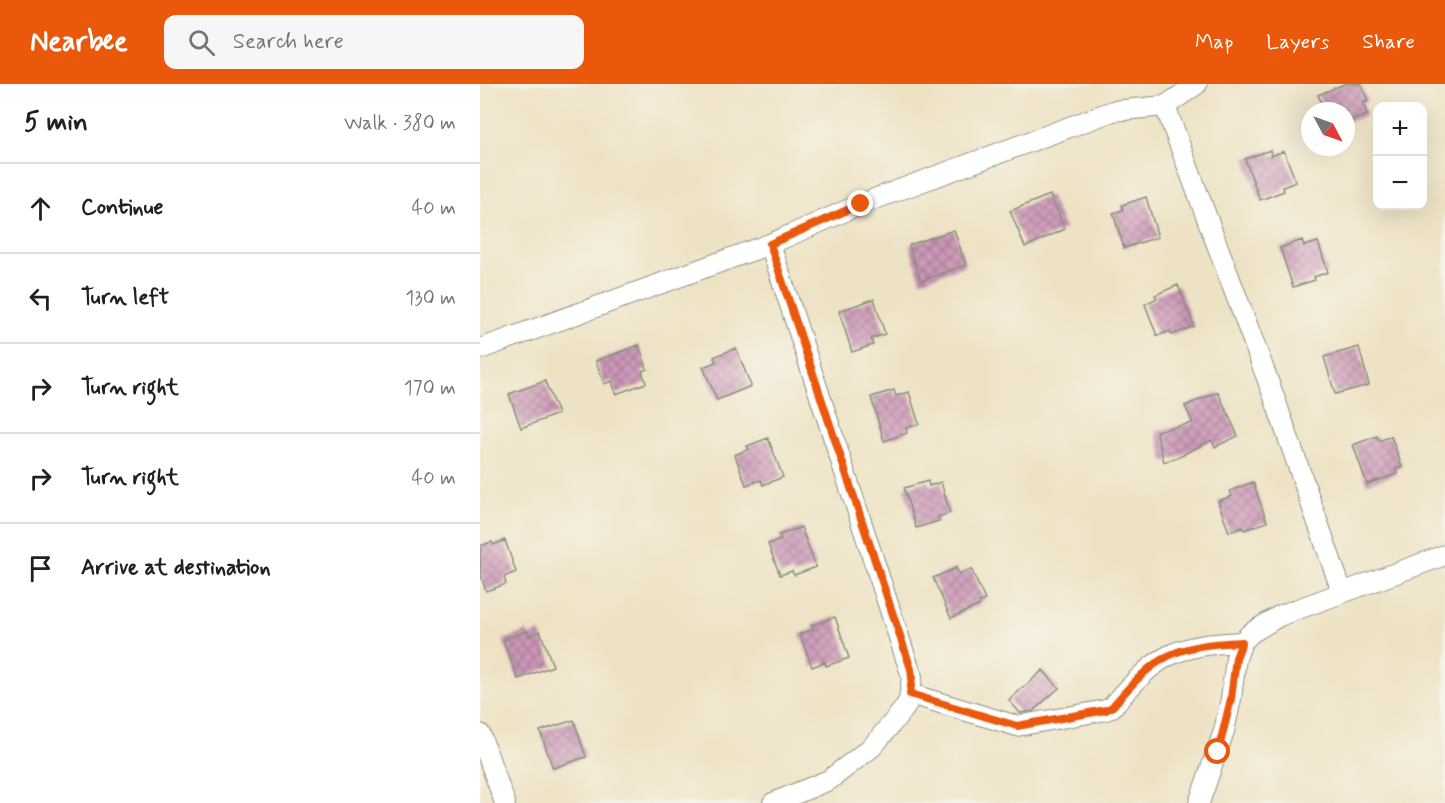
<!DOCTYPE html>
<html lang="en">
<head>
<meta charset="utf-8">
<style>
  :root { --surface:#fff; --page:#f6f6f6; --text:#202124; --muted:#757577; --line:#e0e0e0; --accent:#ea580c }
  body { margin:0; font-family:Mynerve,sans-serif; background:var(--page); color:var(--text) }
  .controls { position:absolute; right:18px; top:18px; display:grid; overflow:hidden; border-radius:12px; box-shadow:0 6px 24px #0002 }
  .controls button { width:54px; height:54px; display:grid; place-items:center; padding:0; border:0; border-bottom:2px solid var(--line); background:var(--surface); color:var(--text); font:30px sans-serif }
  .compass { position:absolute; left:821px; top:18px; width:54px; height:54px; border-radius:50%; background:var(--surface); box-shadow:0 6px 24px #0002; rotate:131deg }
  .stop { position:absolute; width:18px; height:18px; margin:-14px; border:4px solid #ea580c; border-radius:50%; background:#fff }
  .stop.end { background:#ea580c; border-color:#fff; box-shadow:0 2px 6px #0008 }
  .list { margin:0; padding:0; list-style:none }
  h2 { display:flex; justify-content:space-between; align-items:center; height:78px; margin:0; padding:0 24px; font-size:26px }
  h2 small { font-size:20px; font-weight:400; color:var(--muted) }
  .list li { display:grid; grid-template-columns:39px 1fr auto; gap:18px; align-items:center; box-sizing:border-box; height:90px; padding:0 24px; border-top:2px solid var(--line) }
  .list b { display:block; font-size:22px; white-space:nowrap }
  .list em { font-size:20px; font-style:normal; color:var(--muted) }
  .icon { flex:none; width:33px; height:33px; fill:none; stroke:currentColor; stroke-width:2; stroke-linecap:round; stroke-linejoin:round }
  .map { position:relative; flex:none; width:965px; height:719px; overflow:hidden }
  header { display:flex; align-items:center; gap:36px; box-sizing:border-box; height:84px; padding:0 30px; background:var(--accent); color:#fff }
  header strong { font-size:28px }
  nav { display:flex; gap:33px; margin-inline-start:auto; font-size:21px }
  .search { width:420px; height:54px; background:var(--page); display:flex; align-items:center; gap:15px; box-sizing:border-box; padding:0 21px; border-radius:12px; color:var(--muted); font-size:22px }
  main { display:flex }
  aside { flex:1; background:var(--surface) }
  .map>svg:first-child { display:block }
</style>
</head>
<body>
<header>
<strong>Nearbee</strong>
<div class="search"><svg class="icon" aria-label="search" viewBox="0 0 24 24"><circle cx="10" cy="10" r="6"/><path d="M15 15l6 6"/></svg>Search here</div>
<nav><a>Map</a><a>Layers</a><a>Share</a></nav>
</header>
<main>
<aside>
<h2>5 min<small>Walk · 380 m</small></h2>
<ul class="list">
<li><svg class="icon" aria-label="ahead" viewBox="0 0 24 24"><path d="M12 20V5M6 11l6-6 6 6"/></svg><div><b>Continue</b></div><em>40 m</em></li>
<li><svg class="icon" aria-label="left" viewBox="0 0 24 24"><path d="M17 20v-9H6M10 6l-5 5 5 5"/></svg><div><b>Turn left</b></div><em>130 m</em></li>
<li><svg class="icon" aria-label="right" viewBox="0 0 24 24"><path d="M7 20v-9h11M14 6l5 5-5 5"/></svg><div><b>Turn right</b></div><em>170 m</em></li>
<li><svg class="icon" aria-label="right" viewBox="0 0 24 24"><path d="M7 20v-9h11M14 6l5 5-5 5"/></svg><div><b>Turn right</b></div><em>40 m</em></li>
<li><svg class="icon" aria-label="arrive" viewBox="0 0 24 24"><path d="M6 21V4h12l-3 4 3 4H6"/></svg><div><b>Arrive at destination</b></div></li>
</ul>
</aside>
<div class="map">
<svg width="965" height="719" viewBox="0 0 965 719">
  <defs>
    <pattern id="building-cross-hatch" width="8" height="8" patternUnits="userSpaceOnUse" patternTransform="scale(1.5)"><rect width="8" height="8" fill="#cc96b7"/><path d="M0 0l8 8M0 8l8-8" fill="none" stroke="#a57c96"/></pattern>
  </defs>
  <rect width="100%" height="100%" fill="#f7f3e8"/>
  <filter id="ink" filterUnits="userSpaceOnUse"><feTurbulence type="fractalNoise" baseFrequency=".0167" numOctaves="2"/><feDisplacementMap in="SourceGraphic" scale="12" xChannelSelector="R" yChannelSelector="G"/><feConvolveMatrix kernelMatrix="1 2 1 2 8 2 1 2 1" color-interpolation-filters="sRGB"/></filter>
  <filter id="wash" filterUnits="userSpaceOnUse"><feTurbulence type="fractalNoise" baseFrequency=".008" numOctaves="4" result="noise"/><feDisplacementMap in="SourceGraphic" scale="24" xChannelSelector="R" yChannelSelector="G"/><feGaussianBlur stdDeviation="1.35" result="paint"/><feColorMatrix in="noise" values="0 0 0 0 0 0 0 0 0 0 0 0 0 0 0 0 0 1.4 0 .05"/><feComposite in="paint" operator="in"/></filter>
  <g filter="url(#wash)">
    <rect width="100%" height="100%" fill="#eee2c4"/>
    <g id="blocks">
      <path fill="url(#building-cross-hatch)" d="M864,0H881L888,17L883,19L887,31L866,39V27H845L838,11Z
        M790,66L791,72L804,67L816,98L803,103L804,107L780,116L765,75Z
        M570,111L585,145L545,163L530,127Z
        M666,113L678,153L644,164L633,129L643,126L642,121Z
        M474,146L486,181L441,197L429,161Z
        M822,156L824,162L838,158L848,188L834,193L835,196L813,203L800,164Z
        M698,201L714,242L692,251L690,247L677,252L665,220L677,214L675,211Z
        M394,215L405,250L391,255L393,261L372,268L359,227Z
        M159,261L167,285L162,287L166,299L136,310L132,297L124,300L116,277Z
        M879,263L889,301L855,310L844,273Z
        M256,264L271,302L237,316L223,283L236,278L234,273Z
        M65,297L78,330L41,344L29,310Z
        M414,306L416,312L429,308L439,340L426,344L427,349L404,357L391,313Z
        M738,308L758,352L735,363L732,356L704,370V371L684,378L676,347L713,339L705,322Z
        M897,352L899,357L911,352L922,383L916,385L917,390L887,400L873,361Z
        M288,354L303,393L283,401L281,396L266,401L255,371L269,365L267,362Z
        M448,397L449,402L461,398L470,429L458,433L459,437L436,444L424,404Z
        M773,398L787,438L764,446L763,443L749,448L738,417L752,412L750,407Z
        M321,443L336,483L314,491L312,487L300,491L288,460L301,456L299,451Z
        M25,456L36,488L24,493L26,500L6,507L0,488V462L12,458L13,461Z
        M476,484L479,490L491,485L505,516L499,518L500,521L471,534L453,494Z
        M355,533L369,574L346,582L345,578L332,583L320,550L334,545L332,541Z
        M47,547L49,552L60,547L73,582L38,595L23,556Z
        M563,586L579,604L553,627L540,629L529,616Z
        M94,636L106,673L73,684L60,647Z"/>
    </g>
  </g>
  <g filter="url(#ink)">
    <use href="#blocks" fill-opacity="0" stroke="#86907c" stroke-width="1.5"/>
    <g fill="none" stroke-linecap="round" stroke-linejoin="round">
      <defs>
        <path id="minor" d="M685,22L793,310L862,508
          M290,160L432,593L429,616L424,625L392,663L349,696L293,719
          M0,265L290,160L381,120L633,27L685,22L717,0
          M430,610L537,642L626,626L632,623C677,571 693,561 762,558
          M0,650L25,719
          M719,719L744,647L751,615L756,574L762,558L771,549L799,532L965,471"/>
      </defs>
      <use href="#minor" stroke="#86907c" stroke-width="22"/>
      <use href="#minor" stroke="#fff" stroke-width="20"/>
    </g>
  </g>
  <g fill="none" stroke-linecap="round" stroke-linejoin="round" filter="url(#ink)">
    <path stroke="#ea580c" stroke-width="8" d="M381,120L290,160L431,585L432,593L430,610L537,642L626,626L632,623C676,571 694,561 762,558L756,574L751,615L738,668"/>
  </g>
</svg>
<div class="controls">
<button>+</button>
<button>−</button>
</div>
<svg class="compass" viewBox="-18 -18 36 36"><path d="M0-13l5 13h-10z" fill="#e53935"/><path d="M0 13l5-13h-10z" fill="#757577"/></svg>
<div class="stop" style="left:738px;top:668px"></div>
<div class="stop end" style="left:381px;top:120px"></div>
</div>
</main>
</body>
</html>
